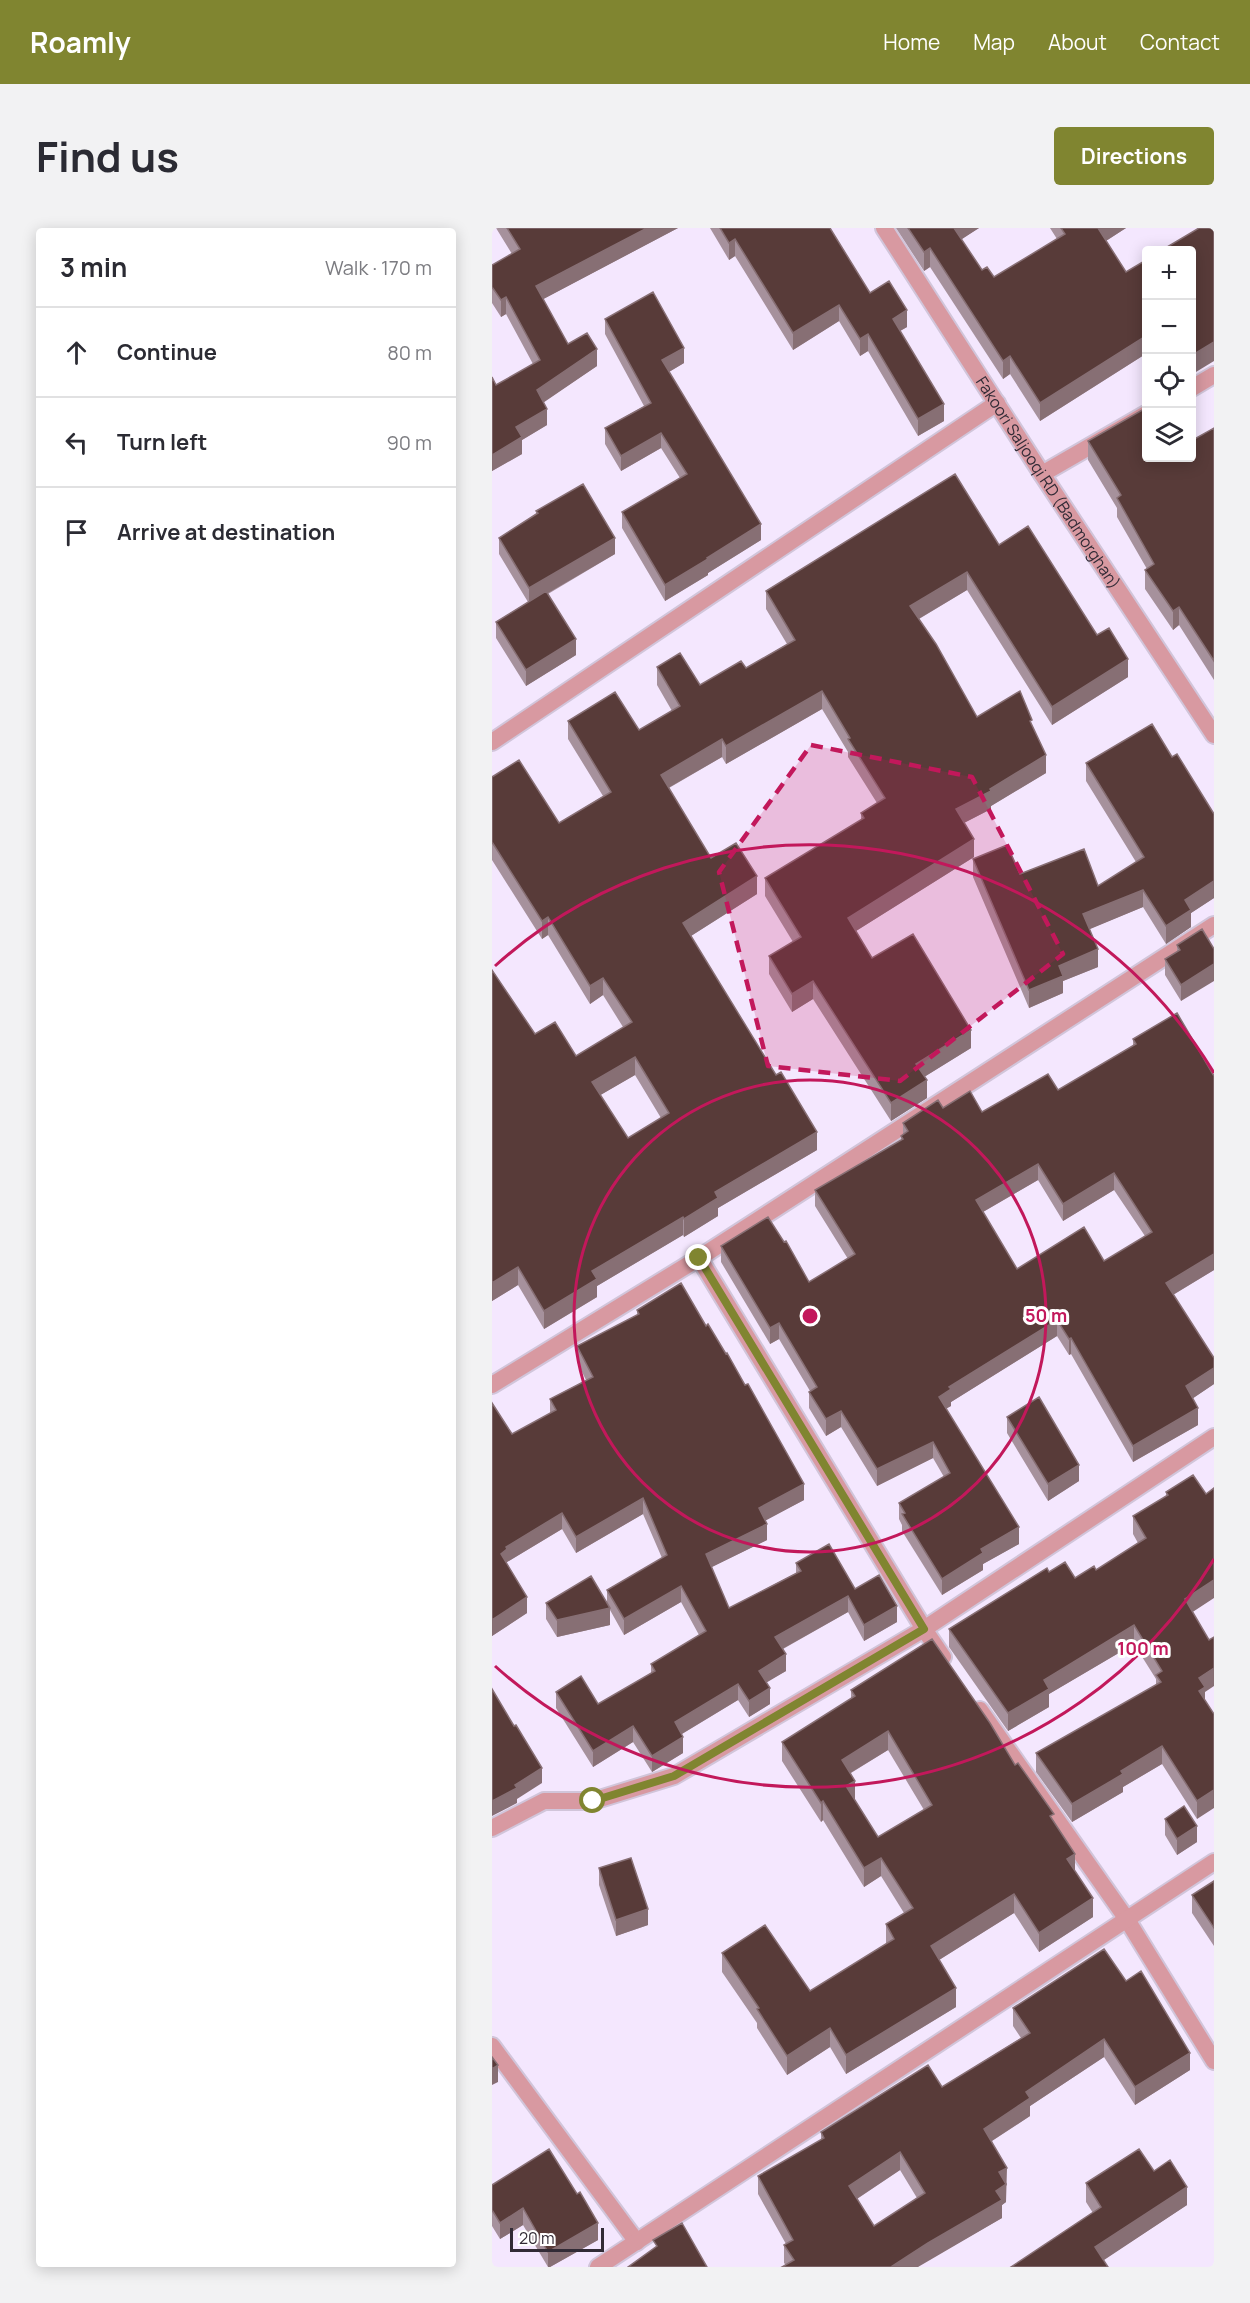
<!DOCTYPE html>
<html lang="en">
<head>
<meta charset="utf-8">
<style>
  :root { --surface:#fff; --page:#f2f2f3; --text:#2b2b33; --muted:#7c7c81; --line:#e1e1e2; --accent:#808530 }
  body { margin:0; font-family:Manrope,sans-serif; background:var(--page); color:var(--text) }
  .controls { position:absolute; right:18px; top:18px; display:grid; overflow:hidden; border-radius:6px; box-shadow:0 3px 15px #0003 }
  .controls button { width:54px; height:54px; display:grid; place-items:center; padding:0; border:0; border-bottom:2px solid var(--line); background:var(--surface); color:var(--text); font:30px sans-serif }
  .scale { position:absolute; left:18px; bottom:15px; width:94px; box-sizing:border-box; padding-left:6px; border:3px solid #322b36; border-top:0; font-size:16px; line-height:21px; white-space:nowrap; color:#322b36; -webkit-text-stroke:4px #fff; paint-order:stroke }
  .stop { position:absolute; width:18px; height:18px; margin:-14px; border:4px solid #808530; border-radius:50%; background:#fff }
  .stop.end { background:#808530; border-color:#fff; box-shadow:0 2px 6px #0008 }
  .list { margin:0; padding:0; list-style:none }
  h2 { display:flex; justify-content:space-between; align-items:center; height:78px; margin:0; padding:0 24px; font-size:26px }
  h2 small { font-size:20px; font-weight:400; color:var(--muted) }
  .list li { display:grid; grid-template-columns:39px 1fr auto; gap:18px; align-items:center; box-sizing:border-box; height:90px; padding:0 24px; border-top:2px solid var(--line) }
  .list b { display:block; font-size:22px; white-space:nowrap }
  .list em { font-size:20px; font-style:normal; color:var(--muted) }
  .icon { flex:none; width:33px; height:33px; fill:none; stroke:currentColor; stroke-width:2; stroke-linecap:round; stroke-linejoin:round }
  .map { position:relative; flex:none; width:722px; height:2039px; overflow:hidden; border-radius:6px }
  header { display:flex; align-items:center; gap:36px; box-sizing:border-box; height:84px; padding:0 30px; background:var(--accent); color:#fff }
  header strong { font-size:28px }
  nav { display:flex; gap:33px; margin-inline-start:auto; font-size:21px }
  .intro { display:flex; align-items:center; justify-content:space-between; box-sizing:border-box; height:144px; padding:0 36px }
  h1 { margin:0; font-size:42px }
  .button { padding:15px 27px; border-radius:6px; background:var(--accent); color:#fff; font-size:21px; font-weight:700 }
  main { display:flex; gap:36px; padding:0 36px }
  aside { flex:1; background:var(--surface); border-radius:6px; box-shadow:0 3px 15px #0003 }
  .map>svg:first-child { display:block }
</style>
</head>
<body>
<header>
<strong>Roamly</strong>
<nav><a>Home</a><a>Map</a><a>About</a><a>Contact</a></nav>
</header>
<div class="intro"><h1>Find us</h1><a class="button">Directions</a></div>
<main>
<aside>
<h2>3 min<small>Walk · 170 m</small></h2>
<ul class="list">
<li><svg class="icon" aria-label="ahead" viewBox="0 0 24 24"><path d="M12 20V5M6 11l6-6 6 6"/></svg><div><b>Continue</b></div><em>80 m</em></li>
<li><svg class="icon" aria-label="left" viewBox="0 0 24 24"><path d="M17 20v-9H6M10 6l-5 5 5 5"/></svg><div><b>Turn left</b></div><em>90 m</em></li>
<li><svg class="icon" aria-label="arrive" viewBox="0 0 24 24"><path d="M6 21V4h12l-3 4 3 4H6"/></svg><div><b>Arrive at destination</b></div></li>
</ul>
</aside>
<div class="map">
<svg width="722" height="2039" viewBox="0 0 722 2039">
  <rect width="100%" height="100%" fill="#f4e7fe"/>
  <g fill="none" stroke-linecap="round" stroke-linejoin="round">
    <defs>
      <g id="minor">
        <path id="s1" d="M392,0L550,246L722,507"/>
        <path d="M700,160L722,147"/>
        <path d="M550,246L654,186"/>
        <path d="M0,514L505,175"/>
        <path d="M207,1030L432,1401L451,1429"/>
        <path d="M0,1157L207,1030L722,697"/>
        <path d="M488,1482L634,1690L722,1833"/>
        <path d="M0,1600L52,1573H101L182,1548L432,1401L722,1209"/>
        <path d="M0,1818L145,2014"/>
        <path d="M106,2039L722,1634"/>
      </g>
    </defs>
    <use href="#minor" stroke="#d1c5da" stroke-width="20"/>
    <use href="#minor" stroke="#d899a1" stroke-width="16"/>
  </g>
  <path fill="#a6919c" fill-rule="evenodd" d="M4,0H186L51,71L76,116L105,138L51,174L55,197L30,212V226L0,243V149L4,157L41,136L14,86L9,89L0,75V37L20,26Z
    M218,0H338L378,65L415,99L408,103L452,193L426,208L376,123L368,128L347,93L301,122L243,28L237,32Z
    M404,0H487L469,11L490,42L502,49L565,11L558,0H634L614,13L634,44L654,32V132L652,127L548,193L518,146L511,151L438,39L432,43Z
    M113,91L192,135L177,144L269,312L216,345V347L173,373L130,300V284L188,250L169,220L129,243L113,216V200L152,178L113,106Z
    M722,200V452L687,397L681,402L653,361V342L655,341L625,289V280L596,232V213L654,230H699Z
    M44,283L123,326L56,366L84,427L34,458L4,410V394L36,374L7,326V310L44,286Z
    M507,317L605,407L636,449L560,497L475,362L427,391L485,489L540,498L554,545L499,578V581L472,595L482,629L364,703L380,730L479,820L432,849L435,870L399,893L321,771L300,784L277,746V728L301,714L273,668V650L369,592V585L385,575L356,529V524L330,481L234,536L230,529L177,560L219,630L265,666L199,708L325,922L226,980V988L192,1009L191,1007L105,1058V1069L52,1101L26,1057L0,1073V742L43,806L84,828L131,799L111,767L98,776L56,707L50,711L0,632V549L67,595L111,568L76,511V493L147,502L180,483L165,457V439L208,457L254,440L295,416L274,381V363ZM143,847L169,890L136,910L108,867Z
    M680,529L722,586V670L699,685V699L674,716L651,679L597,701L606,739L571,753V765L537,780L481,649V631L528,646L606,658L644,634L594,553V535Z
    M685,717L722,721L689,773L673,747V731L685,724Z
    M685,785L722,1042L681,1067L722,1156L701,1170L706,1197L641,1234L579,1126L577,1127L565,1108L459,1174V1178L454,1180L527,1316L491,1336V1342L450,1367L410,1303V1297L407,1291V1275L452,1249L441,1230L385,1258L349,1199L334,1208L317,1180V1164L318,1163L287,1111L278,1116L229,1034V1018L317,1054L356,1031L323,978V962L409,912V908L411,907V895L451,880L490,884L566,862L641,818V811ZM546,952L571,993L622,962L653,1008L612,1033L525,1041L491,984Z
    M145,1082L312,1272L273,1292L275,1312L219,1339L237,1380L304,1345V1335L363,1361L405,1394L372,1413L356,1384L291,1421L294,1443L274,1454L278,1476L257,1489L246,1472L190,1506L191,1525L160,1544L141,1514L101,1539L64,1480V1464L106,1476L159,1445V1436L207,1407L189,1374L132,1407L118,1382V1397L65,1409L54,1391V1375L115,1376V1362L170,1330L151,1286L84,1325L70,1301L15,1334V1337L35,1385L0,1408V1175L20,1206L58,1186V1171L94,1152L85,1134V1118L145,1087Z
    M515,1189L587,1253L556,1273L515,1205Z
    M701,1247V1384L713,1464L705,1591L670,1536L631,1559V1564L580,1594L544,1544V1525L664,1457V1451L642,1416L557,1466V1479L516,1503L457,1419V1401L557,1344L583,1350L604,1342L646,1315L641,1306V1288L674,1269V1264Z
    M359,1462L523,1537L562,1593L583,1644L601,1689L547,1724L522,1685L447,1732L464,1779L354,1846L338,1819L295,1847L265,1800V1795L230,1744V1725L318,1763L394,1716V1696L412,1685L389,1648L372,1659L331,1592L329,1594L290,1533V1514L359,1471ZM396,1522L432,1582L386,1609L363,1572L359,1545Z
    M673,1591L705,1614L685,1627L673,1607Z
    M107,1640L156,1697L124,1708L107,1657Z
    M722,1653V1718L700,1685V1667Z
    M634,1753L698,1842L643,1877L612,1829L538,1878V1888L500,1913L515,1957L514,1958V1974L510,1977V1990L436,2032L294,2037L292,2035V2017L294,2016L266,1966V1948L329,1912V1904L450,1859L529,1810L521,1798V1780ZM408,1942L425,1970L382,1998L365,1971Z
    M662,1943L695,1977L611,2032L519,2039L601,1985L594,1974V1955Z
    M0,1957L106,2012L58,2039H56L31,1997L8,2011L0,1998Z"/>
  <path fill="#876f74" d="M155,0H186L44,75V58Z
    M461,0H487L461,17Z
    M606,0H634L606,18Z
    M243,11V28L237,32V15Z
    M438,20V39L432,43V24Z
    M14,69V86L9,89V72Z
    M347,77V93L301,122V105Z
    M415,82V99L401,107V91Z
    M376,106V123L368,128V111Z
    M652,109V127L548,193V175Z
    M722,114V133L699,147V128Z
    M192,120V135L170,148V132Z
    M105,121V138L45,179V162Z
    M518,128V146L511,151V133Z
    M452,176V193L426,208V191Z
    M55,181V197L30,212V226L0,243V227L24,199Z
    M169,205V220L129,243V228Z
    M269,296V312L216,345V347L173,373V357Z
    M123,310V326L37,376V360Z
    M475,344V362L418,396V378Z
    M687,379V397L681,402V383Z
    M84,411V427L34,458V442Z
    M636,431V449L560,497V479Z
    M330,463V481L234,536V518Z
    M230,511V529L169,564V547Z
    M554,527V545L499,578V581L464,599V581Z
    M482,611V629L356,708V690Z
    M265,648V666L191,713V695Z
    M722,653V670L699,685V699L674,716V698L693,672Z
    M651,662V679L591,704V686Z
    M56,689V707L50,711V693Z
    M606,721V739L571,753V765L537,780V762L567,738Z
    M722,736V753L689,773V757Z
    M111,750V767L98,776V758Z
    M321,753V771L300,784V766Z
    M479,802V820L424,854V836Z
    M143,829V847L100,872V854Z
    M435,852V870L399,893V875Z
    M325,904V922L226,980V988L192,1009V991L223,964Z
    M546,936V952L484,988V972Z
    M622,945V962L571,993V976Z
    M191,989V1007L105,1058V1069L52,1101V1083L100,1043Z
    M722,1026V1042L674,1071V1055Z
    M26,1039V1057L0,1073V1055Z
    M565,1092V1108L459,1174V1178L447,1185V1169L457,1159Z
    M287,1095V1111L278,1116V1100Z
    M579,1110V1126L577,1127V1111Z
    M722,1140V1156L694,1175V1158Z
    M706,1180V1197L641,1234V1218Z
    M349,1183V1199L334,1208V1191Z
    M441,1214V1230L385,1258V1241Z
    M587,1237V1253L556,1273V1256Z
    M312,1256V1272L267,1296V1280Z
    M151,1270V1286L84,1325V1309Z
    M70,1285V1301L15,1334V1337L9,1326L14,1319Z
    M275,1296V1312L214,1342V1326Z
    M527,1299V1316L491,1336V1342L450,1367V1351L489,1321Z
    M722,1352V1370L693,1389V1371Z
    M189,1358V1374L132,1407V1391Z
    M356,1368V1384L283,1425V1409Z
    M35,1369V1385L0,1408V1392Z
    M405,1378V1394L372,1413V1397Z
    M118,1380V1397L65,1409V1392Z
    M642,1397V1416L557,1466V1479L516,1503V1485L552,1452Z
    M294,1426V1443L267,1459V1443Z
    M722,1440V1458L713,1464V1478L707,1481V1450Z
    M246,1456V1472L183,1510V1494Z
    M278,1460V1476L257,1489V1473Z
    M141,1498V1514L101,1539V1523Z
    M396,1503V1522L350,1550V1532Z
    M191,1509V1525L160,1544V1528Z
    M670,1518V1536L631,1559V1564L580,1594V1576L629,1543Z
    M50,1540V1555L25,1571V1575L0,1588V1573L23,1557Z
    M363,1553V1571L354,1577V1558Z
    M722,1562V1580L705,1591V1573Z
    M331,1573V1592L329,1594V1575Z
    M705,1598V1614L685,1627V1611Z
    M583,1626V1645L575,1631Z
    M389,1630V1648L372,1659V1640Z
    M522,1666V1685L439,1737V1718Z
    M601,1670V1689L547,1724V1705Z
    M156,1681V1697L124,1708V1692Z
    M464,1760V1779L354,1846V1827Z
    M338,1800V1819L295,1847V1828Z
    M612,1811V1829L538,1878V1888L492,1918V1901L534,1864Z
    M698,1825V1842L643,1877V1859Z
    M6,1837V1854L0,1857V1841Z
    M408,1924V1942L357,1976V1958Z
    M515,1940L514,1974L510,1977V1990L426,2039H399L504,1963L507,1944Z
    M695,1959V1977L603,2038V2019Z
    M31,1980V1997L8,2011V1995Z
    M106,1995V2012L58,2039H56V2024Z"/>
  <path fill="#583b39" stroke="#876f74" stroke-width="1.5" fill-rule="evenodd" d="M15,0H155L44,58L76,116L95,105L105,121L45,162L55,181L24,199L30,209L0,227V149L4,157L48,132L14,69L9,72L0,59V37L28,21Z
    M228,0H338L378,65L397,53L415,82L401,91L452,176L426,191L376,106L368,111L347,77L301,105L243,11L237,15Z
    M416,0H462L490,42L495,39L502,49L573,6L569,0H606L634,44L654,32V114L652,109L548,175L518,128L511,133L438,20L432,24Z
    M707,0H722V114L699,128V22H670Z
    M161,64L192,120L170,132L269,296L215,330L216,331L173,357L130,284L195,246L169,205L129,228L113,200L159,175L113,91Z
    M652,181L654,184V230H699V213L722,200V433L687,379L681,383L653,342L662,336L625,270L629,267L596,213Z
    M463,246L507,317L536,298L605,407L617,400L636,431L560,479L475,344L418,378L444,416L485,489L528,463L540,492L538,493L554,527L498,561L499,563L464,581L482,611L356,690L380,730L421,706L479,802L424,836L435,852L399,875L321,753L300,766L277,728L309,709L273,650L372,590L369,585L393,570L356,511L358,510L330,463L234,518L230,511L169,547L219,630L244,615L265,648L191,695L284,847L289,844L325,904L223,964L226,970L192,991L191,989L100,1043L105,1051L52,1083L26,1039L0,1055V742L43,806L63,794L84,828L140,794L111,750L98,758L56,689L50,693L0,614V549L27,532L67,595L119,564L76,493L123,464L147,502L188,478L165,439L188,425L208,457L249,433L254,440L303,412L274,363ZM143,829L177,885L136,910L100,854Z
    M91,256L123,310L37,360L7,310L46,285L44,283Z
    M54,363L84,411L34,442L4,394Z
    M660,496L680,529L685,526L722,586V653L693,672L699,682L674,698L651,662L591,686L606,721L567,738L571,748L537,762L481,631L515,617L528,646L592,621L606,658L652,629L594,535Z
    M710,701L722,721V736L689,757L673,731L688,722L685,717Z
    M685,785L722,848V1026L674,1055L722,1130V1140L694,1158L706,1180L641,1218L579,1110L577,1111L565,1092L457,1159L459,1161L447,1169L527,1299L489,1321L491,1325L450,1351L410,1286L413,1285L407,1275L458,1245L441,1214L385,1241L349,1183L334,1191L317,1164L325,1159L287,1095L278,1100L229,1018L276,989L292,1014L294,1013L317,1054L363,1026L323,962L411,911L409,908L416,903L411,895L446,872L451,880L478,863L490,884L556,846L566,862L644,816L641,811ZM546,936L571,976L622,945L660,1004L612,1033L592,999L525,1041L484,972Z
    M189,1055L214,1098L216,1096L234,1126L235,1125L253,1157L256,1156L312,1256L267,1280L275,1296L214,1326L237,1380L309,1343L304,1335L337,1316L363,1361L387,1347L405,1378L372,1397L356,1368L283,1409L294,1426L267,1443L278,1460L257,1473L246,1456L183,1494L191,1509L160,1528L141,1498L101,1523L64,1464L89,1448L106,1476L163,1443L159,1436L214,1403L189,1358L132,1391L115,1362L175,1327L151,1270L84,1309L70,1285L14,1319L15,1321L9,1326L35,1369L0,1392V1175L20,1206L64,1182L58,1171L101,1149L85,1118L147,1086L145,1082Z
    M547,1169L587,1237L556,1256L515,1189Z
    M701,1247L714,1266L722,1260V1352L693,1371L717,1412L722,1409V1440L707,1450L713,1459L707,1463L722,1486V1562L705,1573L670,1518L629,1543L631,1546L580,1576L544,1525L669,1454L664,1447L670,1443L642,1397L552,1452L557,1461L516,1485L457,1401L555,1340L557,1344L573,1334L583,1350L602,1338L604,1342L654,1310L641,1288L676,1267L674,1264Z
    M99,1348L118,1380L65,1392L54,1375Z
    M440,1411L498,1495L523,1537L526,1535L562,1586L558,1588L583,1626L575,1631L601,1670L547,1705L522,1666L439,1718L464,1760L354,1827L338,1800L295,1828L265,1781L267,1780L230,1725L273,1697L318,1763L402,1711L394,1696L421,1680L389,1630L372,1640L331,1573L329,1575L290,1514L363,1468L359,1462ZM396,1503L440,1577L386,1609L354,1558L363,1553L350,1532Z
    M0,1461L22,1498L24,1497L50,1540L23,1557L25,1560L0,1573Z
    M692,1578L705,1598L685,1611L673,1591Z
    M139,1630L156,1681L124,1692L107,1640Z
    M722,1653V1700L700,1667Z
    M612,1721L634,1753L649,1743L698,1825L643,1859L612,1811L534,1864L538,1870L492,1901L515,1940L507,1944L514,1956L504,1963L510,1972L436,2015L399,2039H290L302,2032L292,2017L301,2012L266,1948L332,1910L329,1904L436,1837L450,1859L538,1805L521,1780ZM408,1924L433,1965L382,1998L357,1958Z
    M0,1829L6,1837L0,1841Z
    M57,1921L85,1966L88,1964L106,1995L56,2024L31,1980L8,1995L0,1982V1957Z
    M647,1921L662,1943L678,1932L695,1959L603,2019L616,2039H519L609,1979L594,1955Z
    M190,1995L215,2039H136L165,2018L161,2012Z"/>
  <g fill="none" stroke-linecap="round" stroke-linejoin="round">
    <path stroke="#808530" stroke-width="8" d="M101,1573L182,1548L432,1401L207,1030"/>
  </g>
  <path fill="#c2185b" fill-opacity="0.2" stroke="#c2185b" stroke-width="4.5" stroke-dasharray="12 8" stroke-linejoin="round" d="M319,517L480,549L571,726L408,853L276,838L227,644Z"/>
  <g fill="none" stroke="#c2185b" stroke-width="3">
    <circle cx="318" cy="1088" r="236"/>
    <path d="M722 1331A471 471 0 0 1 3 1438M3 738A471 471 0 0 1 722 845"/>
  </g>
  <g text-anchor="middle" stroke-width="6" stroke-linejoin="round" paint-order="stroke">
    <g font-size="16" fill="#322b36" stroke="#fff">
      <text dy="6" stroke="none"><textPath href="#s1" startOffset="303">Fakoori Saljooqi RD (Badmorghan)</textPath></text>
    </g>
  </g>
  <circle cx="318" cy="1088" r="9" fill="#c2185b" stroke="#fff" stroke-width="3"/>
  <g font-size="18" text-anchor="middle" font-weight="bold" fill="#c2185b" stroke="#fff" stroke-width="6" stroke-linejoin="round" paint-order="stroke">
    <text x="554" y="1094">50 m</text>
    <text x="651" y="1427">100 m</text>
  </g>
</svg>
<div class="controls">
<button>+</button>
<button>−</button>
<button><svg class="icon" aria-label="locate" viewBox="0 0 24 24"><circle cx="12" cy="12" r="6"/><path d="M12 2v4M12 18v4M2 12h4M18 12h4"/></svg></button>
<button><svg class="icon" aria-label="layers" viewBox="0 0 24 24"><path d="M12 4l9 5-9 5-9-5zM3 14l9 5 9-5"/></svg></button>
</div>
<div class="scale">20 m</div>
<div class="stop" style="left:101px;top:1573px"></div>
<div class="stop end" style="left:207px;top:1030px"></div>
</div>
</main>
</body>
</html>
